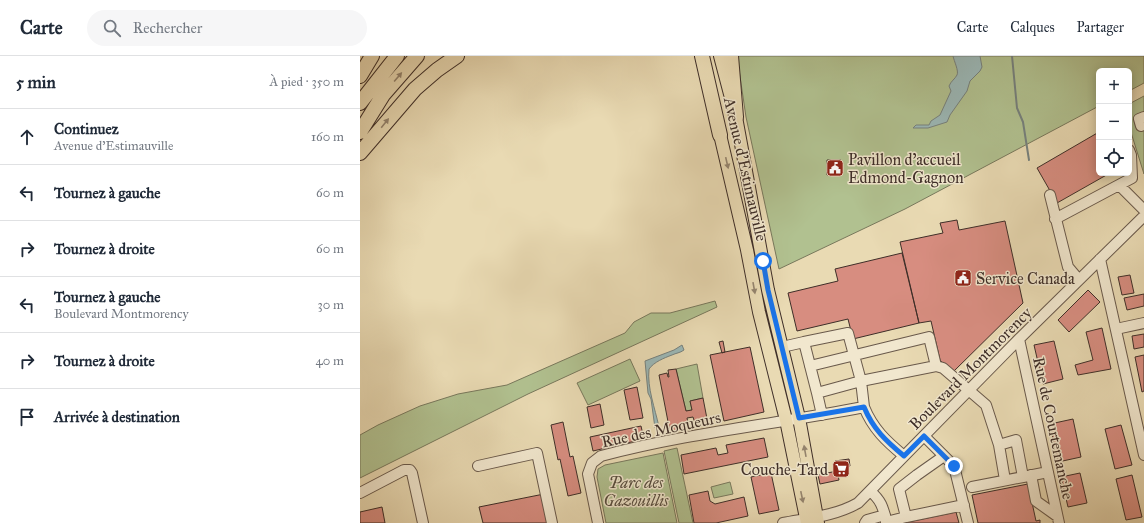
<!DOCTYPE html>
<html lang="fr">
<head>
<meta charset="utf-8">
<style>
  :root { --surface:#fff; --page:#f6f6f7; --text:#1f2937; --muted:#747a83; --line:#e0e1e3 }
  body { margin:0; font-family:"IM FELL Great Primer",serif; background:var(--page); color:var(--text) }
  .controls { position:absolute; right:12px; top:12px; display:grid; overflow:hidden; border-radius:6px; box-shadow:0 2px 10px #0003 }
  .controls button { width:36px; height:36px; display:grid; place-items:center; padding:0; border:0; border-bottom:1px solid var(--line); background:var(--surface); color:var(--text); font:20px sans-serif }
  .stop { position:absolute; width:12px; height:12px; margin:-9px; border:3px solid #1a73e8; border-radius:50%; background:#fff }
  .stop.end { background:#1a73e8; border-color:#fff; box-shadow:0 1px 4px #0008 }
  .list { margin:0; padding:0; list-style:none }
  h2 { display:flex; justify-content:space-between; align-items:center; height:52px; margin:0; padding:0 16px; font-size:17px }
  h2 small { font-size:13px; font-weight:400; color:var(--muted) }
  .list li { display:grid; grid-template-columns:26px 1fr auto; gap:12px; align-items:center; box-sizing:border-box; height:56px; padding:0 16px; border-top:1px solid var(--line) }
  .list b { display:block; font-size:15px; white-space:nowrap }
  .list p { margin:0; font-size:13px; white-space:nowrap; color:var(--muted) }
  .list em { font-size:13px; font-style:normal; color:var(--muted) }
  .icon { flex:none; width:22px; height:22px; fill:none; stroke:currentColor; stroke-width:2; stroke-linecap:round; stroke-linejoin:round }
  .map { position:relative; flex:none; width:784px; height:467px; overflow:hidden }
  header { display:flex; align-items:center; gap:24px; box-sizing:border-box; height:56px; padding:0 20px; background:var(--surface); border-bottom:1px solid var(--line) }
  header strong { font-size:19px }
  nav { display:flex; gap:22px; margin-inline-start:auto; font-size:14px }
  .search { width:280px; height:36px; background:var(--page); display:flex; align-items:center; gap:10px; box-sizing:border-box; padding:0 14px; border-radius:22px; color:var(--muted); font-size:15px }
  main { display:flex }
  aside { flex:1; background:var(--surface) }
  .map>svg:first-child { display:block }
</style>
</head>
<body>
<header>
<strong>Carte</strong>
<div class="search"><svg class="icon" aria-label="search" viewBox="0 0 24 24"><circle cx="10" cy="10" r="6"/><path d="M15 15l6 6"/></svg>Rechercher</div>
<nav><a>Carte</a><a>Calques</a><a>Partager</a></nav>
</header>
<main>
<aside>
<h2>5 min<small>À pied · 350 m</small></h2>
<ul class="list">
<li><svg class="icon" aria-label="ahead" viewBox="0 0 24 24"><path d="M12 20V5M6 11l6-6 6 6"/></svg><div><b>Continuez</b><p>Avenue d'Estimauville</p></div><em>160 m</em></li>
<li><svg class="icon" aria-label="left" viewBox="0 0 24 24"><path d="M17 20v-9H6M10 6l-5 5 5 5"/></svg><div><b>Tournez à gauche</b></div><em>60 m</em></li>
<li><svg class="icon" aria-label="right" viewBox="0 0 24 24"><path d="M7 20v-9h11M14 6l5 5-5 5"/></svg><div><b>Tournez à droite</b></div><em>60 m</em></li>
<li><svg class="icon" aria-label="left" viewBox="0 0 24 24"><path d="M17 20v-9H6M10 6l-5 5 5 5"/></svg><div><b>Tournez à gauche</b><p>Boulevard Montmorency</p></div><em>30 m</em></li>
<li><svg class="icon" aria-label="right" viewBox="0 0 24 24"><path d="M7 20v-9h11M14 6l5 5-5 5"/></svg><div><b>Tournez à droite</b></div><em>40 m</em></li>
<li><svg class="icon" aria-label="arrive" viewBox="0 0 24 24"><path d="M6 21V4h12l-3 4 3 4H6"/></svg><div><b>Arrivée à destination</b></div></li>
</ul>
</aside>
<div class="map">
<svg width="784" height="467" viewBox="0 0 784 467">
  <rect width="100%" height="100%" fill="#e9dab3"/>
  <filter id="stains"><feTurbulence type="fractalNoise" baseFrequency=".005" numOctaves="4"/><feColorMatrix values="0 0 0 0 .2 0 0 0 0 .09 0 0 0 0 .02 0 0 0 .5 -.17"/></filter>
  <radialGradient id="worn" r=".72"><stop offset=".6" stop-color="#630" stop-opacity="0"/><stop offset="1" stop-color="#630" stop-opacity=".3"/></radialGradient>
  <path fill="#b1c190" stroke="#78785c" d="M377,0H784V27L769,35V15H739V50L545,153L419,213L386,61Z
    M784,40V118L769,70V48Z
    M355,245L357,251L168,338L0,422V379L18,369L60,350L98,338L147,329L265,277L274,266L291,257H310Z
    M270,303L280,325L228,349L217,327Z
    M337,308L343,342L330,345L332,354L326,355L316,313Z
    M317,392L333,467H319L304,395Z
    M303,397L317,467H246L237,421L238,413L245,409Z
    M370,426L373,438L354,442L351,431Z"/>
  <path fill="#9bb8b7" stroke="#76817e" d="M593,0H620L622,11L620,15L610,25L607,35L590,59L587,66L568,72H553L556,69H569L571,65L580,59L591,35L589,30C591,25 595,23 597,19C599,15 594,5 593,0Z
    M322,289L324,294C320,297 316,297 312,299C304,302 294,306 289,313C287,332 295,352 299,371L295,372L291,343L288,337L285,305L314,294Z"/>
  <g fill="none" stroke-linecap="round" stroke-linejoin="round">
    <path stroke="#76817e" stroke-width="2" d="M652,0L657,52L663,66L669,104"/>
  </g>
  <path fill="#d78d80" stroke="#3e2e28" d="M739,76V117H750L697,147L677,112Z
    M467,104H481L482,119H467Z
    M597,164L599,174L645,165L663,247L592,317L580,304L571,265L559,267L540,186L583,177L580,167Z
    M542,197L559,267L493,283L488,263L437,275L428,237L478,225L475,213Z
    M770,219L774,237L762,239L758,221Z
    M728,234L740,246L709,276L698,264Z
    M784,238V250L767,254L764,242Z
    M742,272L751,313L718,319L715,309L733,304L726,276Z
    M784,278V291L774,293L772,280Z
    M363,285L365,296L362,297L359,286Z
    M694,285L703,323L683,328L674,289Z
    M390,291L404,356L364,365L350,299Z
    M784,299V335L782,336L775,301Z
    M316,313L326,355L332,354L330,345L343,342L348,368L336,371L333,361L327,362L329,372L310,376L299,319L307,317L308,321H309L308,314Z
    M277,331L283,362L270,364L264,334Z
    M240,348L244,369L231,372L227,351Z
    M713,363L721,401L698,406L690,368Z
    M203,366L210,401L213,400L221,437L208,440L200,403L198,404L191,369Z
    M761,369L772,409L755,413L745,373Z
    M281,370L284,383L233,395L230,381Z
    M404,382L408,401L324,418L321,399L356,392L358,399L368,397L366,389Z
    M489,403L490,410L485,411L486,418L478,419L475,405Z
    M477,415L479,424L460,428L458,419Z
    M411,417L419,454L399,458L391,421Z
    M720,417L727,447L708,451L701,421Z
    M772,419L782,461L766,464L756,423Z
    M668,428L676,465L680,464V467H618L612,439Z
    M348,435L350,445L355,448L384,441L388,460L356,467H334L329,439Z
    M184,438L190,467H123L119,451Z
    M22,451L25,467H0V456Z
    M596,456L599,467H543Z"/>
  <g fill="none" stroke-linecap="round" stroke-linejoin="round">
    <defs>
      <path id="minor" d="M781,70L779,63L784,61
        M759,129L784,154
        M690,139L708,211L719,224
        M695,163L772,122L771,99L769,94
        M740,203L784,399
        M756,273L784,267
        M659,283L699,467
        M422,291L444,286L457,337
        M450,310L569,281L576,310L501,325L457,337L462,359
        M576,310L583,312L626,349L639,389L656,384L663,421L688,416
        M504,351C513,373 526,385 544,400
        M564,380L594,410L608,467
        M639,389L645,424
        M118,410L177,397L192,467
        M671,419L676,445L697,460
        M612,431L663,421
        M510,435C522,445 523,452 527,467
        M0,437L44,414H50L52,417L63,467
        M546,461L604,449
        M526,466L546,461L539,433L557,419L584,400
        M238,467L228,418L232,407L241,400C327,377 417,368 504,351L501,325L488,277L444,286
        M423,467C449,462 475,460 498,447L659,283L784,160
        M505,467L507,464L525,459"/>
      <path id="major" d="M360,0L376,61L408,234L439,362L458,467
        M358,70L387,194L399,256L426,364L447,467"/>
      <path id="highway" d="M342,0L360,79
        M371,0L376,61
        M0,20L12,0
        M0,47L37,0
        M0,76L23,39L57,0
        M0,97L55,33L77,14L97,0"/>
    </defs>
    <use href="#minor" stroke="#69594b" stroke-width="12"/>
    <use href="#major" stroke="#3e2e28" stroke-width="14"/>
    <use href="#highway" stroke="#3e2e28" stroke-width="16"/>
    <use href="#minor" stroke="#f1e7ce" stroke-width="10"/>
    <use href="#major" stroke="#e9dab3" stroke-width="12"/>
    <use href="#highway" stroke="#e9dab3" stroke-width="14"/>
  </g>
  <defs><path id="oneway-solid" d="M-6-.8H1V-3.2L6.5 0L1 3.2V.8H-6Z"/></defs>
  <g fill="#94846e">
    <use href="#oneway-solid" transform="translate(38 21) rotate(-50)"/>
    <use href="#oneway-solid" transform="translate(25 67) rotate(-51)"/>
    <use href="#oneway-solid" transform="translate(367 107) rotate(77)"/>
    <use href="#oneway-solid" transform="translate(394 232) rotate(80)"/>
    <use href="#oneway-solid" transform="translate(445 395) rotate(-100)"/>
    <use href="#oneway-solid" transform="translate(442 441) rotate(78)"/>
  </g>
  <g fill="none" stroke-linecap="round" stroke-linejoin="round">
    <path stroke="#1a73e8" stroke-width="5" d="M403,205L408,234L439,362L504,351C513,373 526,385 544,400L564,380L594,410"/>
  </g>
  <defs>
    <symbol id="civic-square" viewBox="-11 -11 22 22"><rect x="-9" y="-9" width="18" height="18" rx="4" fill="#8f2418" stroke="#f1e7ce"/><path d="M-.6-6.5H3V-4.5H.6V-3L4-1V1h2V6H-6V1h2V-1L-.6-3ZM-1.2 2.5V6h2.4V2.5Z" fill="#fff"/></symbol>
    <symbol id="supermarket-square" viewBox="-11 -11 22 22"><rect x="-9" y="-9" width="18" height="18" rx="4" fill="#8f2418" stroke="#f1e7ce"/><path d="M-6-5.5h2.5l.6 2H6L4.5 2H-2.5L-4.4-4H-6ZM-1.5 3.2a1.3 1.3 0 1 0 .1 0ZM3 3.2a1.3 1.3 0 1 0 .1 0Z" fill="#fff"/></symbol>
  </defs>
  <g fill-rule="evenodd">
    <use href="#civic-square" x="465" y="102" width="20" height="20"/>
    <use href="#civic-square" x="593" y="212" width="20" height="20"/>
    <use href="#supermarket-square" x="471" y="403" width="20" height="20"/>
  </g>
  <g text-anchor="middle" stroke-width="3" stroke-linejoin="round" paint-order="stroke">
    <g font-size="16" fill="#3e2e28" stroke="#f1e7ce" text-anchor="start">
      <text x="488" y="109">Pavillon d'accueil<tspan x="488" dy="18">Edmond-Gagnon</tspan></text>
      <text x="616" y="228">Service Canada</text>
      <text x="468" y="419" text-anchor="end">Couche-Tard</text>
    </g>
    <g font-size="16" fill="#3e2e28" stroke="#f1e7ce">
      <text transform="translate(386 113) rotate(77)" y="6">Avenue d'Estimauville</text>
      <text transform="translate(610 312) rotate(-45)" y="6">Boulevard Montmorency</text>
      <text transform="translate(694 372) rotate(78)" y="6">Rue de Courtemanche</text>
      <text transform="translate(301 373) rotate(-12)" y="6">Rue des Moqueurs</text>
    </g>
    <g font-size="16" font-style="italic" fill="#554b3d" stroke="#f1e7ce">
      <text x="276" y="432">Parc des<tspan x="276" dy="18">Gazouillis</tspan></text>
    </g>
  </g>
  <rect width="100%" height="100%" filter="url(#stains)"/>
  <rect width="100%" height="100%" fill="url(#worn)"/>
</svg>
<div class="controls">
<button>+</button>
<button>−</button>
<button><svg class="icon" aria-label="locate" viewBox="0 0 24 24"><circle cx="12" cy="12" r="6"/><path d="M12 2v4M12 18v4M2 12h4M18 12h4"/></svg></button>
</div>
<div class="stop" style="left:403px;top:205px"></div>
<div class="stop end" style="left:594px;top:410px"></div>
</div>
</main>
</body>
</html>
